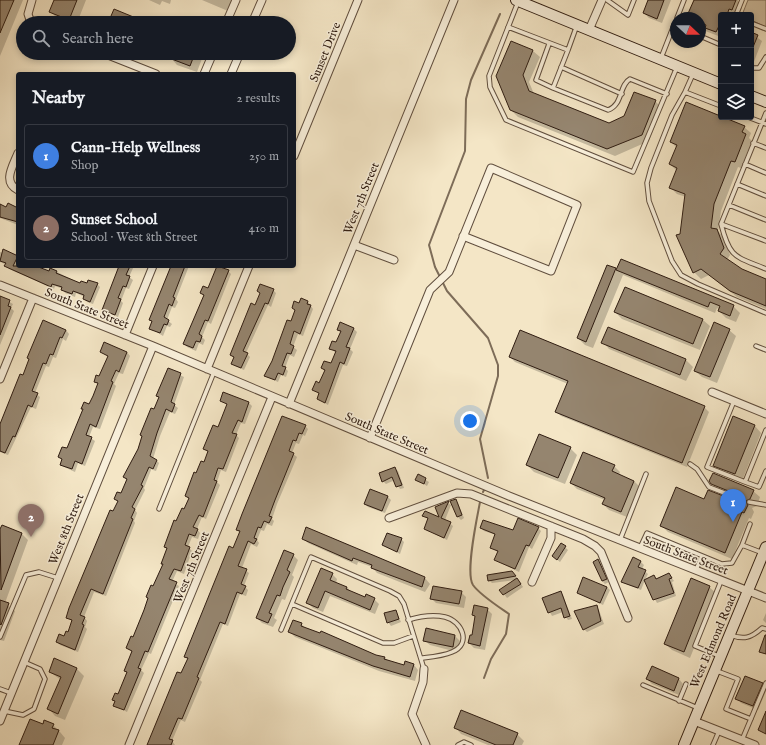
<!DOCTYPE html>
<html lang="en">
<head>
<meta charset="utf-8">
<style>
  :root { --surface:#171b24; --page:#242831; --text:#f1f3f6; --muted:#9ea1a6; --line:#363941; --accent:#0f766e }
  body { margin:0; font-family:"IM FELL English",serif; background:var(--page); color:var(--text) }
  .controls { position:absolute; right:12px; top:12px; display:grid; overflow:hidden; border-radius:4px; box-shadow:0 2px 6px #0003 }
  .controls button { width:36px; height:36px; display:grid; place-items:center; padding:0; border:0; border-bottom:1px solid var(--line); background:var(--surface); color:var(--text); font:20px sans-serif }
  .compass { position:absolute; left:670px; top:12px; width:36px; height:36px; border-radius:50%; background:var(--surface); box-shadow:0 2px 6px #0003; rotate:112deg }
  .you { position:absolute; left:470px; top:421px; width:14px; height:14px; margin:-10px; border:3px solid #fff; border-radius:50%; background:#1a73e8; box-shadow:0 0 0 6px #1a73e833 }
  .badge { display:grid; place-items:center; width:26px; height:26px; border-radius:50%; background:var(--accent); color:#fff; font-size:13px; font-weight:700 }
  .pin { position:absolute; translate:-50% -33px; filter:drop-shadow(0 1px 2px #0008) }
  .pin::after { content:''; position:absolute; top:21px; width:14px; height:12px; background:inherit; clip-path:polygon(0 0,100% 0,50% 100%) }
  .list { margin:0; padding:0; list-style:none }
  h2 { display:flex; justify-content:space-between; align-items:center; height:52px; margin:0; padding:0 16px; font-size:17px }
  h2 small { font-size:13px; font-weight:400; color:var(--muted) }
  .list li { display:grid; grid-template-columns:26px 1fr auto; gap:12px; align-items:center; box-sizing:border-box; height:64px; margin:0 8px 8px; padding:0 8px; border:1px solid var(--line); border-radius:4px }
  .list b { display:block; font-size:15px; white-space:nowrap }
  .list p { margin:0; font-size:13px; white-space:nowrap; color:var(--muted) }
  .list em { font-size:13px; font-style:normal; color:var(--muted) }
  .icon { flex:none; width:22px; height:22px; fill:none; stroke:currentColor; stroke-width:2; stroke-linecap:round; stroke-linejoin:round }
  .map { position:relative; flex:none; width:766px; height:745px; overflow:hidden }
  .search { position:absolute; background:var(--surface); box-shadow:0 2px 6px #0003; left:16px; top:16px; width:280px; height:44px; display:flex; align-items:center; gap:10px; box-sizing:border-box; padding:0 14px; border-radius:22px; color:var(--muted); font-size:15px }
  .panel { position:absolute; background:var(--surface); box-shadow:0 2px 6px #0003; left:16px; top:72px; width:280px; height:196px; border-radius:4px }
  .map>svg:first-child { display:block }
</style>
</head>
<body>
<div class="map">
<svg width="766" height="745" viewBox="0 0 766 745">
  <rect width="100%" height="100%" fill="#f4e6c6"/>
  <filter id="stains"><feTurbulence type="fractalNoise" baseFrequency=".005" numOctaves="4"/><feColorMatrix values="0 0 0 0 .2 0 0 0 0 .09 0 0 0 0 .02 0 0 0 .5 -.17"/></filter>
  <radialGradient id="worn" r=".72"><stop offset=".6" stop-color="#630" stop-opacity="0"/><stop offset="1" stop-color="#630" stop-opacity=".3"/></radialGradient>
  <path fill="#d3c4a7" stroke="#81705c" d="M748,0H766V27L751,20V15H742Z"/>
  <path fill="#0003" d="M0,0H23L0,56Z
    M55,0H86L77,23H69L57,18L50,11Z
    M149,0H171L170,4L162,1L160,5Z
    M202,0H232L228,11Z
    M649,0H671L662,23L649,18L644,13Z
    M695,0H738V4L742,8L739,15H721V37L700,29V18H688Z
    M751,33L762,41L753,64L751,63Z
    M512,42L533,51L540,57L529,82L534,94L609,124L655,101L662,108L649,141L615,156L518,117L511,110Z
    M173,53H204L197,72L177,65L171,58Z
    M744,127L751,133L749,138L752,141L741,168L738,167L721,211L718,231L723,237L730,255L727,260L741,270L766,281V309L737,297L709,275L701,279L694,272L681,234L686,197L677,194L671,188L677,171L670,164L677,148L671,142Z
    M0,204L4,214L18,209V225L0,218Z
    M0,252L17,256L18,266H34L49,273L51,269L81,284H97L100,287L93,304L87,302L84,299L85,297L76,293L75,297L65,293L63,289L55,286L54,289L9,269L7,265L0,262Z
    M621,261L733,306L740,313L736,322L726,318L719,311L720,310L717,308L715,313L623,275L593,348L585,345L578,338L607,266L617,271Z
    M119,266H134L129,277L133,280L129,289L126,288L121,301L123,303L118,317L104,310Z
    M171,266H189L176,299L178,302L175,308L172,307L167,320L172,324L170,327L167,326L163,336L150,328L153,323L150,320Z
    M228,271L231,274L211,324L208,322L202,337L205,340L203,345L199,343L196,351L187,347L184,343L204,296L201,293L209,289Z
    M625,288L703,320L710,326L700,350L622,319L615,312Z
    M273,290L276,293L271,307L268,305L246,353L250,357L244,370L235,366L232,363L234,358L231,355L256,306L261,294L258,291Z
    M0,297L13,304L11,308L14,311L0,345Z
    M301,299L308,302L313,309L303,336L298,334L293,347L297,350L294,357L290,355L285,368L288,371L286,377L281,375L278,382L265,376L291,323L296,311L293,308L299,304Z
    M608,328L686,360L693,367L686,381L609,349L603,342Z
    M354,329L357,332L350,349L353,352L347,366L343,365L328,405L318,399L320,394L313,390L320,384L325,372L322,368L331,365L336,353L330,348L337,344L341,333L338,330Z
    M66,330L69,334L66,341L63,339L56,358L53,357L49,367L46,366L35,393L40,397L36,409L31,407L8,455L0,452V427L23,376Z
    M729,330L736,336L717,383L702,377L695,371Z
    M101,352H127L130,356L123,374L119,373L114,384L116,386L100,429L93,427L89,437L95,441L85,466L78,463L75,472L64,467L61,464L63,461L59,457L68,450L84,410L82,408L89,405L98,385L95,381L100,377L108,357Z
    M510,357L704,407L709,412L687,467L561,416L557,412L568,384L515,362Z
    M169,370L184,377L174,405L178,408L175,414L170,412L160,436L153,459L155,460L144,488L145,490L135,510L137,513L134,521L135,523L106,596L94,592L84,617L87,621L85,627L87,629L78,652L60,645L57,642L68,633L73,622L67,617L118,502L115,499L121,494L127,480L124,477L139,449L143,437L141,435L160,398L157,396Z
    M221,401L249,403L252,406L245,424L241,423L236,435L239,438L226,472L221,470L217,482L220,485L206,519L202,517L197,529L200,533L198,539L192,537L188,547L192,551L184,574L177,571L172,582L179,586L151,654L149,653L141,670L144,673L127,712L114,705L127,673L125,670L132,652L127,648L134,638L163,565L162,563L167,549L165,547L177,522L185,510L189,499L186,496L204,464L208,452L205,449L218,428L228,405Z
    M283,417L305,426L308,429L305,436L303,435L299,444L296,443L292,453L297,457L277,504L272,519L274,521L272,526L267,524L264,531L261,530L257,540L259,543L257,547L251,544L242,568L249,573L244,586L248,590L246,596L240,594L228,626L223,624L200,680L202,682L185,722L181,720L172,741L175,745H148L182,675L188,660L185,656L234,549L240,533L237,530Z
    M755,426L761,433L742,481L721,472L714,466Z
    M570,448L577,455L565,484L534,472L527,465Z
    M157,461L159,463L156,471L153,470Z
    M614,466L620,472L619,475L634,481L640,487L627,517L609,510L603,504L605,500L577,489L571,483Z
    M394,468L398,471L404,488L400,489L395,480L386,484L383,481Z
    M419,476L429,482L427,486L417,480Z
    M712,484L753,491L760,497L757,506L752,508L754,512L751,519L749,518L732,559L668,532L661,525L705,500L708,491L742,503L744,500L719,491Z
    M388,497L391,500L385,513L368,507L365,504Z
    M455,500L458,503L464,518L461,520L458,517Z
    M448,503L451,505L445,520L453,526L447,540L425,529L429,520L424,516L440,518L436,507Z
    M0,528L22,534L28,540L5,603L15,611L4,641L0,640Z
    M481,528L513,532L538,528L541,531L532,549L529,547L519,572L495,560L499,553L491,548L496,535L484,531Z
    M303,538L425,578L430,584L425,592L377,573L372,567L358,562L357,565L308,543Z
    M401,539L404,542L400,554L383,545Z
    M565,547L568,550L560,562L553,556Z
    M293,555L298,560L292,575L294,577L285,600L282,599L274,618L277,620L273,627L262,623L257,618Z
    M598,561L609,582L605,584L602,581Z
    M641,562L644,565L642,569L648,574L645,580L654,576L657,579L669,574L674,581L672,582L676,596L657,603L645,580L641,590L626,584L622,581Z
    M332,574L337,579L336,583L347,587L352,593L365,598L374,599L379,604L375,614L330,596L323,612L313,608L308,603Z
    M515,575L523,587L507,598L501,590L516,580L492,583L489,580Z
    M607,587L610,590L603,605L579,593Z
    M709,587L716,593L690,658L672,650L665,644Z
    M461,592L466,597L464,608L436,603L431,598Z
    M560,592L563,595L572,619L568,620L563,612L552,616L543,599Z
    M596,606L599,610L604,624L587,632L584,629Z
    M487,609L492,614L485,650L474,648L469,643L472,636L476,617L473,615Z
    M396,611L401,622L391,626L388,622Z
    M766,613V623L763,620Z
    M301,624L307,629L376,656L385,658L389,661L405,666L414,665L418,670L415,681L379,671L295,637L290,632Z
    M427,630L455,636L460,641L457,652L430,645L425,641Z
    M55,660L77,669L84,676L65,720L55,716L49,709L61,680L50,672Z
    M647,679H679L683,684L679,695L652,684Z
    M762,684L766,688V691L758,710L741,703L737,698Z
    M43,725H53L60,732L65,738L62,745H20Z
    M455,727L517,734L524,741L522,745H488L461,734Z"/>
  <g fill="none" stroke-linecap="round" stroke-linejoin="round">
    <path stroke="#7d6c58" stroke-width="2" d="M440,277L435,267L429,245L465,151L466,99L471,80L500,14
      M442,281L447,291L488,338L498,365V376L480,439L488,478
      M483,492L484,490
      M480,502C477,518 465,573 473,585C480,595 499,607 509,614L506,634L491,659L484,678"/>
  </g>
  <path fill="#95856f" stroke="#2f1c11" d="M0,0H14L0,33Z
    M54,0H77L69,20L49,12Z
    M648,0H664L657,19L643,13Z
    M694,0H736L732,10L729,9L727,15H721V24H720L716,32L705,28L706,25L700,22V18H686Z
    M114,9L148,23H108Z
    M751,32L758,35L751,52Z
    M511,41L533,50L523,75L529,91L609,123L624,116L634,92L656,100L642,135L607,149L510,110L496,76Z
    M172,53H195L190,66L169,58Z
    M686,102L745,126L742,132L746,134L735,162L731,161L714,204L711,228L717,229L724,248L720,254L742,269L766,279V306L730,291L701,269L693,273L676,235L680,234L685,194L669,188L677,168L669,164L677,145L670,142Z
    M8,203L18,208V222L0,217V204L6,207Z
    M3,249L18,256L13,266H36L49,271L50,268L57,271L56,273L80,283L81,281L87,283L88,280L98,283L90,302L83,299L84,295L73,291L72,294L61,290L62,287L52,284L51,287L4,266L6,263L0,261Z
    M621,259L734,305L730,316L718,311L720,306L710,302L708,307L616,270Z
    M607,265L616,268L586,342L577,338Z
    M119,266H130L126,275L130,276L126,287L123,286L118,298L121,299L115,315L102,310Z
    M171,266H185L173,297L175,298L172,306L169,304L164,317L169,320L167,325L164,324L160,333L149,329L152,321L149,320Z
    M217,266L229,270L208,321L205,320L199,334L202,336L200,342L196,341L193,348L183,344L204,295L200,293L203,286L208,288Z
    M260,284L274,289L268,304L265,303L243,351L248,353L241,368L231,364L234,357L230,355L251,303L255,305L260,293L257,291Z
    M625,287L703,319L693,344L614,312Z
    M0,296L10,300L8,306L11,307L0,335Z
    M301,298L308,301L307,304L311,305L300,334L294,331L290,344L294,346L291,354L287,353L282,366L286,367L283,375L278,373L275,380L264,376L272,361L287,320L291,321L295,310L292,308L294,301L299,303Z
    M43,320L66,330L62,338L60,337L53,355L50,354L46,364L43,363L32,391L38,393L32,407L28,405L15,437L13,436L5,453L0,451V424L20,374L23,375L29,359L27,358Z
    M340,322L354,328L346,347L350,348L344,364L340,362L325,403L317,399L319,393L312,390L316,381L319,383L325,370L321,368L324,361L331,363L336,351L329,349L332,341L336,342L341,331L337,330Z
    M714,322L730,329L710,377L694,371Z
    M608,327L686,359L680,375L601,343Z
    M520,330L705,406L682,463L555,412L568,381L509,357Z
    M104,342L127,352L119,372L116,370L111,381L113,382L96,427L90,424L86,435L92,437L82,464L75,461L72,469L60,465L62,459L58,457L62,447L67,448L83,409H81L84,402L89,404L93,396L98,383L94,382L96,375L99,376L108,356L100,352Z
    M168,368L181,373L171,402L175,404L172,412L166,409L157,433L150,456L157,460L153,469L149,467L141,485L143,486L132,507L135,509L131,518L133,519L103,594L91,589L80,615L85,617L82,624L84,625L75,650L56,642L59,634L64,636L66,631L68,632L72,620L66,618L69,608L110,510L113,511L118,501L114,499L117,492L121,493L127,479L123,477L138,449L142,436L140,435L151,408L154,409L159,397L156,396Z
    M223,392L249,402L242,422L238,420L232,433L237,434L223,469L218,468L214,480L217,481L203,517L199,515L193,527L198,529L195,536L189,534L185,545L190,547L181,571L174,569L169,579L177,582L148,652L145,651L138,668L141,669L124,710L113,706L115,701L112,700L115,693L118,694L127,672L124,671L132,651L126,648L131,636L133,637L144,610L148,598L146,597L151,585L153,586L163,564H161L167,548L164,547L174,520L176,521L182,508L184,509L189,498L185,496L194,472L196,473L201,461L204,462L208,451L203,449L213,425L218,427L227,404L220,401Z
    M282,416L306,425L302,434L299,433L296,441L293,440L289,451L294,453L275,500L269,516L272,517L269,523L264,521L261,528L258,527L254,538L257,539L254,544L248,541L238,566L247,569L241,584L246,586L242,594L237,592L225,624L220,622L197,677L199,678L182,719L178,718L169,739L173,740L171,745H147L177,672L181,673L188,658L184,657L229,546L233,548L240,531L236,530L242,514Z
    M733,416L755,425L735,474L713,466Z
    M539,434L571,447L558,478L526,465Z
    M583,452L615,465L612,471L634,481L621,512L602,504L605,498L570,483Z
    M395,467L402,485L396,487L392,477L382,482L379,473Z
    M713,473L754,490L750,499L746,501L748,505L744,513L742,512L725,553L660,526L676,487L704,499L708,490L739,502L742,501L743,498L741,496L711,484L709,481Z
    M418,474L426,478L424,484L415,480Z
    M370,489L388,496L382,511L364,504Z
    M456,499L462,515L457,517L450,501Z
    M449,501L441,518L451,522L444,538L424,529L428,518L422,516L425,511L439,517L435,507Z
    M518,518L539,527L529,546L526,545L515,569L494,560L498,551L490,548L495,534L480,528L483,520L513,530Z
    M2,525L22,533L1,590L0,529Z
    M306,527L425,577L422,587L371,568L372,565L353,558L352,561L302,539Z
    M387,533L402,538L397,552L382,545Z
    M561,543L566,546L557,560L552,556Z
    M284,550L294,554L287,570L290,572L283,587L280,596L277,595L269,613L272,614L268,623L256,618Z
    M633,557L641,561L638,567L646,570L638,588L621,582Z
    M598,559L607,579L602,581L593,562Z
    M321,568L333,573L330,580L347,587L346,589L365,597L366,594L375,598L370,610L325,591L318,608L306,603Z
    M512,571L516,576L488,581L487,575Z
    M669,573L672,578L669,579L674,593L653,600L644,580L654,575L656,579Z
    M583,577L607,587L600,603L577,593Z
    M517,578L521,584L503,595L499,590Z
    M691,578L710,586L684,652L664,644Z
    M433,586L462,591L459,604L430,599Z
    M561,591L570,616L564,618L561,608L548,613L542,598Z
    M0,600L9,603L1,625L0,624Z
    M474,605L488,608L480,646L468,643L470,635H472L475,616L472,615Z
    M597,605L601,621L583,630L574,611Z
    M396,610L399,619L387,623L384,613Z
    M293,620L302,623L301,626L320,633L321,631L376,655L385,657L384,659L404,665L405,661L414,664L410,677L373,666L288,632Z
    M426,628L455,635L453,647L423,641Z
    M765,635H766V654L759,652Z
    M54,658L77,668L58,714L47,709L61,677L49,672Z
    M652,666L679,678L674,691L646,679Z
    M745,676L763,683L753,706L735,699Z
    M461,710L518,733L513,745H496L454,728Z
    M766,711V734L758,730Z
    M30,719L43,724L44,720L54,724L52,728L59,730L53,745H19Z"/>
  <g fill="none" stroke-linecap="round" stroke-linejoin="round">
    <defs>
      <path id="service" d="M607,0L628,15L634,0
        M518,2L489,76L490,87L506,120L633,172L677,67
        M736,15L742,0
        M677,18L684,0
        M751,23L766,29
        M508,27L568,50L577,25
        M700,36L721,45
        M549,44L536,80L553,88
        M568,50L553,88L608,110C623,105 619,85 630,79L667,94
        M661,58L674,25L676,26
        M561,67L622,94
        M751,68H759L766,57
        M693,74L685,92L672,115L651,168L647,183L649,201L672,261L681,275L698,284L766,313
        M685,92L721,106
        M766,113L721,224C730,259 735,256 766,269
        M748,117L766,124
        M753,143L766,148
        M745,164L766,173
        M737,184L766,196
        M729,205L766,220
        M721,224L766,241
        M756,346L766,350
        M734,401L707,467L745,482
        M766,430L745,482L759,487L766,471
        M690,464L697,469L709,487L740,499
        M749,502L766,505
        M159,509L214,372
        M620,540L646,474
        M742,545L750,524
        M640,548L647,533L722,564L732,563L742,545L763,553
        M696,570L702,556
        M292,604L383,643H394L413,636
        M408,620C421,616 432,614 445,617C462,621 472,644 452,652C443,656 431,657 422,658
        M281,630L311,557L390,591L399,596L404,604L424,669
        M730,635C744,640 751,638 762,628L766,629
        M0,637L26,575L39,572L58,578
        M719,656L695,646L721,581
        M717,671L738,679L726,709L751,719
        M643,685L698,708
        M0,689L11,693
        M679,701L686,684
        M4,711L23,715L34,709L45,679L40,669L24,662
        M742,740L766,683
        M458,745L464,742L471,745
        M713,745L719,731"/>
      <path id="minor" d="M31,23L28,14L32,0
        M226,23L236,0
        M252,23L262,0
        M589,30L602,0
        M103,53L156,74
        M204,74L213,53
        M231,74L240,53
        M18,153C13,166 2,182 18,190
        M294,156L358,0
        M354,245L394,260
        M0,285L153,346L509,496L766,598
        M125,335L153,266
        M207,369L249,266
        M0,379L33,298
        M712,392L766,414
        M289,404L454,0
        M370,438L430,290L449,272L491,168L577,205L551,271L463,236
        M389,518L457,493L471,494L583,539L595,546L601,552L628,618
        M532,582L551,538V526
        M424,669L423,682L412,714L426,745
        M0,721L153,346
        M694,721L755,745
        M129,745L272,397"/>
      <path id="secondary" d="M516,0L721,84
        M751,96L766,102
        M684,745L766,547"/>
    </defs>
    <use href="#service" stroke="#604e3e" stroke-width="5.5"/>
    <use href="#minor" stroke="#604e3e" stroke-width="9"/>
    <use href="#secondary" stroke="#2f1c11" stroke-width="12"/>
    <use href="#service" stroke="#f8efda" stroke-width="3.5"/>
    <use href="#minor" stroke="#f8efda" stroke-width="7"/>
    <use href="#secondary" stroke="#f8efda" stroke-width="10"/>
  </g>
  <g text-anchor="middle" stroke-width="3" stroke-linejoin="round" paint-order="stroke">
    <g font-size="12" fill="#2f1c11" stroke="#f8efda">
      <text transform="translate(325 52) rotate(-68)" y="4">Sunset Drive</text>
      <text transform="translate(361 198) rotate(-68)" y="4">West 7th Street</text>
      <text transform="translate(87 308) rotate(22)" y="4">South State Street</text>
      <text transform="translate(387 433) rotate(23)" y="4">South State Street</text>
      <text transform="translate(66 529) rotate(-68)" y="4">West 8th Street</text>
      <text transform="translate(686 555) rotate(21)" y="4">South State Street</text>
      <text transform="translate(191 567) rotate(-68)" y="4">West 7th Street</text>
      <text transform="translate(713 641) rotate(-67)" y="4">West Edmond Road</text>
    </g>
  </g>
  <rect width="100%" height="100%" filter="url(#stains)"/>
  <rect width="100%" height="100%" fill="url(#worn)"/>
</svg>
<div class="controls">
<button>+</button>
<button>−</button>
<button><svg class="icon" aria-label="layers" viewBox="0 0 24 24"><path d="M12 4l9 5-9 5-9-5zM3 14l9 5 9-5"/></svg></button>
</div>
<svg class="compass" viewBox="-18 -18 36 36"><path d="M0-13l5 13h-10z" fill="#e53935"/><path d="M0 13l5-13h-10z" fill="#9ea1a6"/></svg>
<div class="you"></div>
<div class="pin badge" style="left:733px;top:522px;background:#3f7fe0">1</div>
<div class="pin badge" style="left:31px;top:537px;background:#8d6e63">2</div>
<div class="search"><svg class="icon" aria-label="search" viewBox="0 0 24 24"><circle cx="10" cy="10" r="6"/><path d="M15 15l6 6"/></svg>Search here</div>
<section class="panel">
<h2>Nearby<small>2 results</small></h2>
<ul class="list">
<li><span class="badge" style="background:#3f7fe0">1</span><div><b>Cann-Help Wellness</b><p>Shop</p></div><em>250 m</em></li>
<li><span class="badge" style="background:#8d6e63">2</span><div><b>Sunset School</b><p>School · West 8th Street</p></div><em>410 m</em></li>
</ul>
</section>
</div>
</body>
</html>
